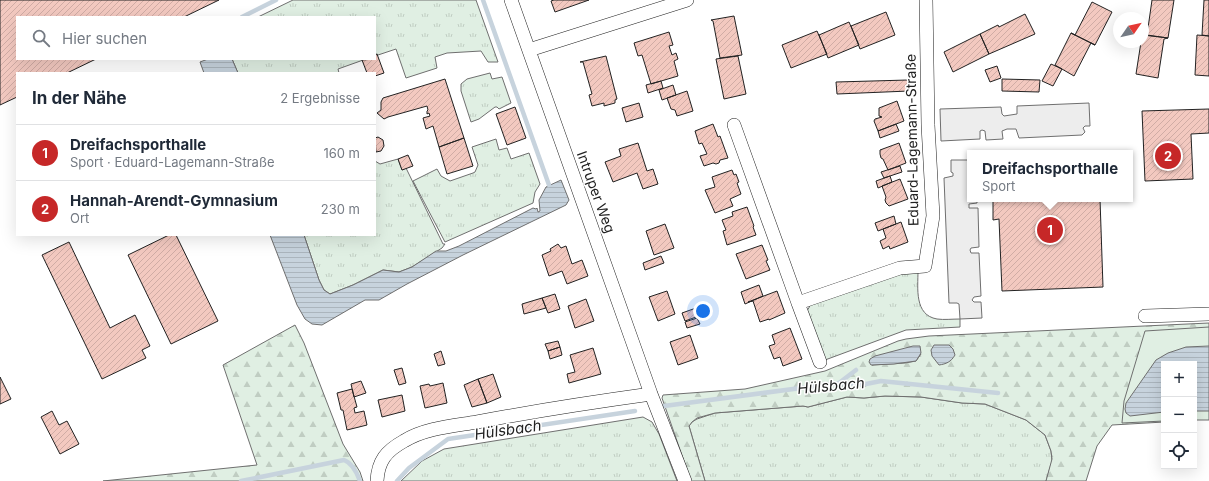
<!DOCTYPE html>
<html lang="de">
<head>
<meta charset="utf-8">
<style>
  :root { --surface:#fff; --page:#f6f6f7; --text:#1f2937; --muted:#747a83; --line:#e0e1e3; --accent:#c62828 }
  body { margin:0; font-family:Inter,sans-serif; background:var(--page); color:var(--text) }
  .controls { position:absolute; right:12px; bottom:12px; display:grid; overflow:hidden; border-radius:0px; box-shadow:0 4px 16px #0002 }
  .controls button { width:36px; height:36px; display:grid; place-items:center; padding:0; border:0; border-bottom:1px solid var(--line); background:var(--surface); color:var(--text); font:20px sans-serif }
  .compass { position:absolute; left:1113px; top:12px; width:36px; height:36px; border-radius:50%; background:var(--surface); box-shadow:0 4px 16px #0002; rotate:56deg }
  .you { position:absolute; left:703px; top:311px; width:14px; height:14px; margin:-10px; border:3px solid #fff; border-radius:50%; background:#1a73e8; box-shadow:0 0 0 6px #1a73e833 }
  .badge { display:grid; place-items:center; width:26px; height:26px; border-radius:50%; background:var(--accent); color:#fff; font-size:13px; font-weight:700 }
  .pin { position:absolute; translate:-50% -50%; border:2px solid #fff; box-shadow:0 1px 4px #0006 }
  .popup { position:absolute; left:967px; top:150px; width:166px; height:52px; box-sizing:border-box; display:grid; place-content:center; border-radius:0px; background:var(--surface); filter:drop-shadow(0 1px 3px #0005); font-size:13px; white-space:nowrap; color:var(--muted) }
  .popup b { font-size:15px; color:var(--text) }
  .popup::after { content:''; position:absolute; left:50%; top:100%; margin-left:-8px; border:8px solid transparent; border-top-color:var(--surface) }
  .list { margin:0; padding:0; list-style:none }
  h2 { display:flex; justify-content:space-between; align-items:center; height:52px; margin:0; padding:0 16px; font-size:17px }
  h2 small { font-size:13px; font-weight:400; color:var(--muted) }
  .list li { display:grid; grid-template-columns:26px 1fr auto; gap:12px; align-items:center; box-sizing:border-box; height:56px; padding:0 16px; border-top:1px solid var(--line) }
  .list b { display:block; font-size:15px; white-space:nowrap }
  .list p { margin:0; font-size:13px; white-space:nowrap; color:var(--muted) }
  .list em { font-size:13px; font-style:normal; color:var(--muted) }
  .icon { flex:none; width:22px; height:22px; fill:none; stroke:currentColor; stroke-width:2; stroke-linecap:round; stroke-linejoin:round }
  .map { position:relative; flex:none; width:1209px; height:481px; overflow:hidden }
  .search { position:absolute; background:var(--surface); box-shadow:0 4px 16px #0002; left:16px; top:16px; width:360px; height:44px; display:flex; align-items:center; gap:10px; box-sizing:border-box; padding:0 14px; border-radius:0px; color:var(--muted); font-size:15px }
  .panel { position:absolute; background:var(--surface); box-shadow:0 4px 16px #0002; left:16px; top:72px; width:360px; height:164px; border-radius:0px }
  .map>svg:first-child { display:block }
</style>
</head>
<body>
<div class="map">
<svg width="1209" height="481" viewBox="0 0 1209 481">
  <defs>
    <pattern id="grass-tufts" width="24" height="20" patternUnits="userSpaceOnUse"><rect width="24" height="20" fill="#e0efe3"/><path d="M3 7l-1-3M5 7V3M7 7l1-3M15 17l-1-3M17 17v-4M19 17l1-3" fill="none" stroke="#c0cdc2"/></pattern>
    <pattern id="forest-firs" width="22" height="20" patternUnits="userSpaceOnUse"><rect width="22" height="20" fill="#e0efe3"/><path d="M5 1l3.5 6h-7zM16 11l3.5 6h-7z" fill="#c0cdc2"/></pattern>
    <pattern id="water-rules" width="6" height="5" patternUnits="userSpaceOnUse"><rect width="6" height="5" fill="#c7d3dd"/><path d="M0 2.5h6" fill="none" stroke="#abb5bd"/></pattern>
    <pattern id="building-hatch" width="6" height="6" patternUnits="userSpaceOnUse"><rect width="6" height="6" fill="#f3c9c0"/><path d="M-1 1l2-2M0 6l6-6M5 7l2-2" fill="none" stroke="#d0aca5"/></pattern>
  </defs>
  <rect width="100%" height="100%" fill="#fff"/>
  <path fill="url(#grass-tufts)" stroke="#6f6f6f" d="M293,0H476L498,62H488L481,51L447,53L435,57L437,68L406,78L396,49L375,56V17H258Z
    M232,59H366L338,69L339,73H238Z
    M490,73L492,79L502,77L511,103L499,109L497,107H495L479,119L471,122L461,91V84L467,79Z
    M496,139L499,150L507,148L511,159L529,153L540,184L535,192L533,203L445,242L413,181L437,169L441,176L450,181L473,173L475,172L478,165L472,147Z
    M398,159L402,170L406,168L443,244H445L442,248L412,267L399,272L383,270L353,285L330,294L324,290L319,280L304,235H375V161L380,164Z
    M918,271C918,288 914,315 937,319C944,320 952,319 960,319V327L906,330L825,360L807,311L811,304L901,272Z
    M885,396L921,397L962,403L985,404L1026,420L1045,435L1051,451L1052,461L1046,481H705L689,426L692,422L697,419L715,413L803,406L808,407L847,397L864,398Z
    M643,417L652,422L659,434L677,481H401L422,461L444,449Z"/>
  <path fill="url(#forest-firs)" stroke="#6f6f6f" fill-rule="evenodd" d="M1209,323V346L1156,360L1164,412V422L1112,425L1097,446L1086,481H1046L1052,459L1051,451L1045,435L1026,420L985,404L962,403L921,397L885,396L864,398L847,397L808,407L803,406L715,413L697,418L692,422L689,426L705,481H691L662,398L663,395L745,389L825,371L898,341L906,339L929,336ZM921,354L916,361L905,363L872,365Z
    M295,325L304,343L343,444L360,472L363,481H103L257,465L223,365Z"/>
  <path fill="#e0efe3" stroke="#6f6f6f" d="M1209,327V420H1194V364H1164V421L1122,423L1124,401L1145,331Z"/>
  <path fill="#ededed" stroke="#6f6f6f" d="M1089,103L1090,126H1085L1083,128L1085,132L1082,135L1019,138L1016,129H1007L1002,131L1003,139L986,140L985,131L982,130L980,131V139L941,141L940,109L1001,107L1002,114L1004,116L1017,114V106Z
    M951,160H970V199H977V203L969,204V208H978L979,247L971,248L970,250L971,253H979L981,296L974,297L972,300L974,302H981L982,318L960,319L959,304L957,303H949L944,178L953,176V173L951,172Z"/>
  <path fill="url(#water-rules)" stroke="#6f6f6f" d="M208,59H232L238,73H204L200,62Z
    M561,180L569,200L566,205L463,255L407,284L379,300H365L322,325L312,324L305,319L297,305L270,235H304L319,280L324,290L330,294L353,285L383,270L399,272L412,267L436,251H446L459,246L533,208L536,209L537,208L538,212L540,211L539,200L546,187Z
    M934,345H949L953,349L955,355C951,362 946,364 939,365L932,356L931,350Z
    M913,346H920L921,353L916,361L894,364L871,365L869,362L870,359L875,356Z
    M1209,346V411H1194V364H1164V412L1130,416L1126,413L1125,409L1126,403L1156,360L1168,353L1186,347Z"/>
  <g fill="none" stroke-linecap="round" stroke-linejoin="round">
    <path stroke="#c7d3dd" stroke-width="4.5" d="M483,0L549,185
      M242,17L276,0
      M839,383L856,370
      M664,406L839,383L866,384L881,381L998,393
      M241,481L344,460C352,463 357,473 360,481
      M397,481L409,468L448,439L635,411"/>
  </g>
  <path fill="url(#building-hatch)" stroke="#222" d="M0,0H219L184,17H17V59H96L67,73H17V97L0,105Z
    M554,0H589L555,12L551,1Z
    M1152,0H1174L1168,38L1147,35Z
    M1204,0H1209V36L1202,35Z
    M1092,2L1112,12L1095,45L1071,33L1075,35Z
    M886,12L895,35L860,49L851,26Z
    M1025,14L1035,34L989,54L980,34L998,25L999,27Z
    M734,16L742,55L720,58L713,21L711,20Z
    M849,22L859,45L828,58L819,35Z
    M817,31L827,54L791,68L782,45Z
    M669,32L673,45L669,46L672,55L676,53L678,59L674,61L678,76L651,84L642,55L638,56L634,43Z
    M1071,33L1095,45L1091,43L1074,76L1055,65Z
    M980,34L989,54L953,72L944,52Z
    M1143,35L1168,38L1164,39L1158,78L1136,74L1141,42H1143Z
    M1197,35L1209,36V76L1195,75Z
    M377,54L384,73L375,76V73H367L362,60L375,59V55Z
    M606,56L617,99L615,100V103L604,106V103L592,106L589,95L592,94L583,62H580Z
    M738,56L746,94L724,99L716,59Z
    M1051,64L1062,69L1053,86L1042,81Z
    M997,66L1001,78L990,82L985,70Z
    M445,79L464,138L439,147L433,126L426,129L423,118L430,116L429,113L427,114V111L428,110L427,106L388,117L384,119L377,113L381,110V102L383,98Z
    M1002,79L1040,80L1039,92L1002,91Z
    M908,80L909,91L837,94L836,82Z
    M661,81L663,88L648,93L646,85Z
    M673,85L676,95L662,100L659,90Z
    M687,91L693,111L677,116L675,110L671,109L667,98Z
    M897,101L904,121L878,131L874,121L875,119L882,117L879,116V108Z
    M639,103L643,117L626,122L622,108Z
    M515,107L526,138L507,145L496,114Z
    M1209,109V133L1191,134L1193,179L1145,181L1142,111Z
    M713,124L718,137L720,136L728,158L720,160L719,163L716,164L713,163L704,166L700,156L707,154L702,143L699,144L695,131Z
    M896,124L899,131L880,138L878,131Z
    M378,137L383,140L384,146L381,151L376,152L375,138Z
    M464,138L473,166L447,174L439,147Z
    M638,143L647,171L653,169L658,184L643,189L637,173L613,182L605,162L621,156L619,149Z
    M899,143L906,163L888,170L883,159L881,158L880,154V150Z
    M408,155L413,166L402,170L398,159Z
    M900,166L902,172L884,178L881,172Z
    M732,170L734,175L736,174L739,182L737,183L741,194L730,199L733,206L715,213L705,190L715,187L712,177Z
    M890,176L892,182L878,188L876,181Z
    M900,179L908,199L889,206L886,203L885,200L886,197L882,186Z
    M993,199H1100L1103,287L1002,291L999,219L993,220Z
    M747,207L754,226L753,227L756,235L727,245L723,231L726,230L722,220L733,216L732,212Z
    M894,216L896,224L878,231L875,223Z
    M901,222L908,242L890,249L889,246L883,249L880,241L886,238L883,229Z
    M665,224L674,248L654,255L646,231Z
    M169,235H176L218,321L171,344L128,255Z
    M69,242L110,328L135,315L150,346L142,350L146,358L102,379L42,255Z
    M558,244L561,248L566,246L572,264L582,260L588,276L567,284L562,271L549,276L542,255L551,251L550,249Z
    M762,245L768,260L766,261L770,270L746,279L736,254Z
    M661,256L664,263L645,270L643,263Z
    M759,285L763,296L745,304L741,292Z
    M667,291L675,314L658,321L649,297Z
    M777,291L785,313L769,320V319L760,322L753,301L748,302Z
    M555,294L560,309L548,313L542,298Z
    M542,298L546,308L524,314L522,304Z
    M586,299L594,321L575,328L568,306Z
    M696,308L699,316L685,321L682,313Z
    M697,318L700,324L687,328L685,322Z
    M790,328L802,359L783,366L780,357L774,359L769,346L775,344L772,335Z
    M690,335L698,358L678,365L670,342Z
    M558,341L560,347L548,351L545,344Z
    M560,347L562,355L550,359L548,351Z
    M593,348L601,374L569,383L567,374L575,372L570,355Z
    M441,351L445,364L438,366L434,354Z
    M402,368L406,383L399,385L394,370Z
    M493,374L501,397L487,403L478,379Z
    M0,377L11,399L0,404Z
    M478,379L487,403L472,407L464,385Z
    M361,381L366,393L354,397L351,384Z
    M443,383L447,403L425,408L420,386L429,384L430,386Z
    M352,389L357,407L354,408L355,413L364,411L367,425L347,430L343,410H341L337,393Z
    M402,395L405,411L382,417L378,400Z
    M52,411L59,425L67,421L79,444L60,454L41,417Z"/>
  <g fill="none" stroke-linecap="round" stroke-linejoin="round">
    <defs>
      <path id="street" d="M511,0L651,394L685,481
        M529,50L687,0
        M734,125L798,303L900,268L925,266L933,216L928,125L926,0
        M798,303L820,362
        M1145,316L1209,314
        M377,481C378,461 386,451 404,441C425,428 453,426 477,422C535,411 593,402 651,394"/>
    </defs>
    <use href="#street" stroke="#222" stroke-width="14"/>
    <use href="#street" stroke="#fff" stroke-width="13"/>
  </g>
  <g text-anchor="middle" stroke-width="3" stroke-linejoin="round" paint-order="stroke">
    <g font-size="14" fill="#222" stroke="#fff">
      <text transform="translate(912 140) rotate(-91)" y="5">Eduard-Lagemann-Straße</text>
      <text transform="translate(596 192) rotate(70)" y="5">Intruper Weg</text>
    </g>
    <g font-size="15" font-style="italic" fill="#222" stroke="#fff">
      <text transform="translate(831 386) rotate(-5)" y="5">Hülsbach</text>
      <text transform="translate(508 430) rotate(-8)" y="5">Hülsbach</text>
    </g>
  </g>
</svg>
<div class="controls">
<button>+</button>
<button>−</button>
<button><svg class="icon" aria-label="locate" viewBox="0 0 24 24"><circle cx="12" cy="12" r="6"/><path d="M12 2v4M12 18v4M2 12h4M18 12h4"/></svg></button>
</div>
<svg class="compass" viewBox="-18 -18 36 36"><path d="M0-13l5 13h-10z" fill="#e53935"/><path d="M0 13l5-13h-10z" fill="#747a83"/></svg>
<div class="you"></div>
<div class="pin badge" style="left:1050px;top:230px">1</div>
<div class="popup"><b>Dreifachsporthalle</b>Sport</div>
<div class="pin badge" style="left:1168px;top:156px">2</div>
<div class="search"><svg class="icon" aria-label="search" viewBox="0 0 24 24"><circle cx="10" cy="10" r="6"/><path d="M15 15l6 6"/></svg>Hier suchen</div>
<section class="panel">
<h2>In der Nähe<small>2 Ergebnisse</small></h2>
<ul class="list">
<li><span class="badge">1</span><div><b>Dreifachsporthalle</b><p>Sport · Eduard-Lagemann-Straße</p></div><em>160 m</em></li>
<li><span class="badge">2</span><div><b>Hannah-Arendt-Gymnasium</b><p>Ort</p></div><em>230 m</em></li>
</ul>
</section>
</div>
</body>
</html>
